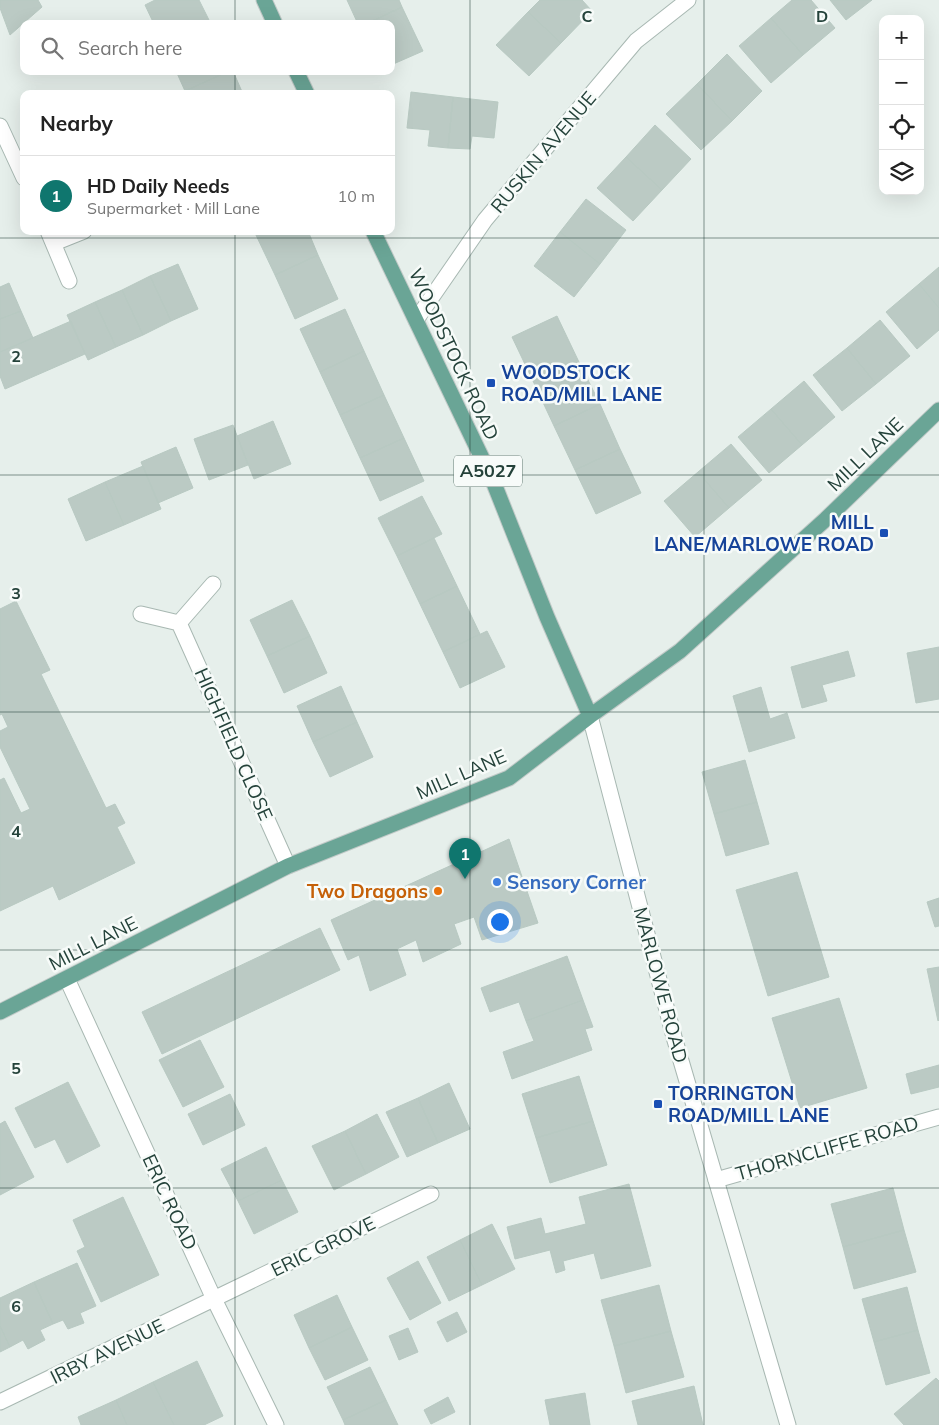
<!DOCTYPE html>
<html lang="en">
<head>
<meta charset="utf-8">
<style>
  :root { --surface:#fff; --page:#f6f6f6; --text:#222; --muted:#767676; --line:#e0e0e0; --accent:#0f766e }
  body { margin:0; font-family:Mulish,sans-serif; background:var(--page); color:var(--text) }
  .controls { position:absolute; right:15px; top:15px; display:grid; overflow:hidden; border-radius:10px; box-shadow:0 5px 20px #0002 }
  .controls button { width:45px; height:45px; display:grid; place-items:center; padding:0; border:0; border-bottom:1px solid var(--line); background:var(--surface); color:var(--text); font:25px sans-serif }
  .you { position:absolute; left:499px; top:921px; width:18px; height:18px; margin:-12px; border:4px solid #fff; border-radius:50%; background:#1a73e8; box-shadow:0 0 0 8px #1a73e833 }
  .badge { display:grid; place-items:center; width:32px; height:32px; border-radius:50%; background:var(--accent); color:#fff; font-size:16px; font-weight:700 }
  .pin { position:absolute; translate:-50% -41px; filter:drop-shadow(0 1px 2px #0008) }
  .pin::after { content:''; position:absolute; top:26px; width:18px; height:15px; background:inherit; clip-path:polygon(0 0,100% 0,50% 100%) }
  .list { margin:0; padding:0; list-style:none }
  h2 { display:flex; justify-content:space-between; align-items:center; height:65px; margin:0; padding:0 20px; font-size:21px }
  h2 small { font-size:16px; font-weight:400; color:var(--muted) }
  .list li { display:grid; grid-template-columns:32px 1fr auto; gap:15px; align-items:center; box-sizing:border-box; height:80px; padding:0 20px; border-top:1px solid var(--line) }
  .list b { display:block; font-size:19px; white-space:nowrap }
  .list p { margin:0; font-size:16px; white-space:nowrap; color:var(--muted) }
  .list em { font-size:16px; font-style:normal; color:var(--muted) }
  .icon { flex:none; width:28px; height:28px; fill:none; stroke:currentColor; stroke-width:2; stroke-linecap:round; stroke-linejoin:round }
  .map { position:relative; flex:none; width:939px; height:1425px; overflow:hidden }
  .search { position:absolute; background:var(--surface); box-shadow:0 5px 20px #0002; left:20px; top:20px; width:375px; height:55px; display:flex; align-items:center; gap:12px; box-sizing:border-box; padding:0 18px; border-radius:10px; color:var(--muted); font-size:19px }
  .panel { position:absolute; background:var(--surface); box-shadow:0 5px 20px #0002; left:20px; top:90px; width:375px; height:145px; border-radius:10px }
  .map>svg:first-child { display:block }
</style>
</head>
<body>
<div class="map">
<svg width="939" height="1425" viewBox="0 0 939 1425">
  <rect width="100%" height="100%" fill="#e6efeb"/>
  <path fill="#bbcac4" stroke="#b8c9c2" d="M0,0H38L42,7L10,35L0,8Z
    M155,0H199L211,24H154L145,5Z
    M347,0H399L402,7L366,24H358Z
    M540,0H582L592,11L561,43L528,12Z
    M792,0H811L835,28L803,55L771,18Z
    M830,0H872L846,20Z
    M402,7L423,51L391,65V24H366Z
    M528,12L561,43L529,76L496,45Z
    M771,18L803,55L771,83L739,46Z
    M727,54L762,91L732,121L697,84Z
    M176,71H229L185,91Z
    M229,71H233L243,94H186L185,91Z
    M697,84L732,121L701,150L666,114Z
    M411,92L453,97L448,148L428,146L430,130L407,128Z
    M453,97L498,102L494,138L472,136L470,149L448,148Z
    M655,125L691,159L662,190L626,157Z
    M626,157L662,190L633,221L597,188Z
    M586,199L626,230L600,264L560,232Z
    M258,231H308L318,255L275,275L255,233Z
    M560,232L600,264L574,297L534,266Z
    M318,255L338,299L295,319L275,275Z
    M178,264L198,309L171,321L150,276Z
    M939,267V308L919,284Z
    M150,276L171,321L143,335L122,290Z
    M9,283L21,311L0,319V287Z
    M919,284L939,308V330L917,349L886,312Z
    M122,290L143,335L116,347L95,302Z
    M95,302L116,347L88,360L67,315Z
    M345,309L364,351L320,372L300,329Z
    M21,311L33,338L0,352V319Z
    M557,316L578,360L533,381L512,337Z
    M880,320L910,356L876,384L847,348Z
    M71,321L85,354L5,389L0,376V352Z
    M847,348L876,384L842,411L813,375Z
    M364,351L384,395L340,415L320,372Z
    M578,360L600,404L554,426L533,381Z
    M804,381L835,417L802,445L771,409Z
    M384,395L404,438L360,458L340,415Z
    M600,404L620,449L575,470L554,426Z
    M771,409L802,445L769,473L738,437Z
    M273,421L291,464L254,479L237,436Z
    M233,425L248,465L209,480L194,439Z
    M404,438L424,481L380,501L360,458Z
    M731,444L762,480L729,508L698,472Z
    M176,447L193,488L158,503L141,462Z
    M620,449L641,493L596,514L575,470Z
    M143,466L161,509L124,525L105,482Z
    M698,472L729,508L695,537L664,501Z
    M105,482L124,525L86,541L68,499Z
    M422,496L442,534L397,556L378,518Z
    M434,538L457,586L420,604L397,556Z
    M457,586L480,634L443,652L420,604Z
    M292,600L310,636L267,656L250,620Z
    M16,601L50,670L41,674L106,808L115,804L125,823L117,827L135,863L59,900L53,886L0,911V780L4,778L21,813L30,809L0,747V731L8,727L2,714L0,715V609Z
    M487,631L505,667L460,688L443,652Z
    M310,636L327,673L284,693L267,656Z
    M939,647V699L916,703L907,653Z
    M848,651L855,676L822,685L827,701L802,708L791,667Z
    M341,686L357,722L313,742L297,706Z
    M761,687L770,719L787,713L795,738L749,752L733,696Z
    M357,722L373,757L330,777L313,742Z
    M745,760L757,802L714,814L702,772Z
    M757,802L769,844L726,856L714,814Z
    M509,839L538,923L482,940L474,917L454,924L461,944L423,962L416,940L397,949L406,975L370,991L359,955L348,960L331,920Z
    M797,872L829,977L768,996L736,890Z
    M939,898V926L935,927L927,902Z
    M320,928L340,970L162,1054L142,1012Z
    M567,956L583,1000L526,1021L519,1002L490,1012L481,988Z
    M939,967V1020L938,1021L927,969Z
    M839,998L867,1088L800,1108L772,1018Z
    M583,1000L593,1027L585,1029L592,1050L512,1079L503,1052L534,1041L526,1021Z
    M200,1040L224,1087L183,1107L159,1060Z
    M939,1065V1087L911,1094L906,1074Z
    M579,1076L593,1121L536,1138L522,1094Z
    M68,1082L100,1146L67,1163L55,1139L35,1148L15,1108Z
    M449,1083L470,1129L438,1143L418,1098Z
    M230,1094L245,1125L203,1145L188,1114Z
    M418,1098L438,1143L407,1157L386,1112Z
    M377,1114L399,1157L366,1174L345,1131Z
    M5,1121L34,1177L0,1195V1124Z
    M593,1121L607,1165L550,1183L536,1138Z
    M345,1131L366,1174L334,1190L312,1146Z
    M266,1147L282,1180L238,1201L221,1169Z
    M282,1180L298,1212L254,1234L238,1201Z
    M629,1184L651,1266L601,1279L594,1253L563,1261L565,1270L556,1273L550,1250L515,1259L507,1227L541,1218L545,1234L586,1224L579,1197Z
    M893,1188L904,1230L843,1247L831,1204Z
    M123,1197L159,1275L101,1302L77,1251L85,1247L73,1220Z
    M492,1224L515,1269L482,1285L460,1240Z
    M904,1230L916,1272L854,1289L843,1247Z
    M460,1240L482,1285L449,1301L427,1257Z
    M418,1261L441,1303L410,1320L387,1278Z
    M77,1263L96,1306L80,1313L84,1323L68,1329L63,1320L53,1324L34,1282Z
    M34,1282L53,1324L40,1330L45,1340L28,1349L23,1340L10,1347L0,1326V1298Z
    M659,1285L671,1331L614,1346L601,1300Z
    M907,1287L918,1330L874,1342L862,1299Z
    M337,1295L352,1327L309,1348L294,1315Z
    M457,1312L467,1332L447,1342L437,1322Z
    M0,1326L10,1347L0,1352Z
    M352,1327L368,1360L325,1380L309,1348Z
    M408,1328L418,1352L399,1360L389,1336Z
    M918,1330L930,1373L886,1385L874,1342Z
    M671,1331L684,1377L626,1393L614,1346Z
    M197,1361L223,1416L204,1425H174L153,1382Z
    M370,1367L386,1400L343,1420L327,1387Z
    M936,1378L939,1381V1425H904L894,1414Z
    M153,1382L174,1425H127L116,1400Z
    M694,1386L703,1425H638L632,1401Z
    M585,1393L590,1425H550L545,1400Z
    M448,1397L455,1412L431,1424L424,1410Z
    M116,1400L127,1425H81L78,1417Z
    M386,1400L398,1425H345L343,1420Z"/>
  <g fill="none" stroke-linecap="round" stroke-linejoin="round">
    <defs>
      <path id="minor" d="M0,126L24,178
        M48,231L69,281
        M54,243L84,231
        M416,320L485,220L636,41L688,0
        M141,614L179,623L213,584
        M179,623L288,866
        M67,979L214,1299L276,1425
        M716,1180L939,1117
        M0,1402L431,1194"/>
      <path id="tertiary" d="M590,716L674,1037L788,1425"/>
      <path id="primary" d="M264,0L275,24
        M296,71L307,94
        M373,231L493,481L547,617L590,716
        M0,1012L288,866L509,778L590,716L680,651L826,519L939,410"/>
    </defs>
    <use href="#minor" stroke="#a8b8b2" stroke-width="17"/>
    <use href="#tertiary" stroke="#a8b8b2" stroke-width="17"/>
    <use href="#primary" stroke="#c2cac8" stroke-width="17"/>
    <use href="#minor" stroke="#fff" stroke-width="15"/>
    <use href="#tertiary" stroke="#fff" stroke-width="15"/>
    <use href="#primary" stroke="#6aa596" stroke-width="15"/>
  </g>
  <path fill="none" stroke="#24423a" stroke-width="1" stroke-opacity="0.55" d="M235,0V24M470,0V1425M704,0V1425M235,71V94M235,231V1425M0,238H939M0,475H939M0,712H939M0,950H939M0,1188H939"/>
  <g fill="#1a4fb4" stroke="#f7fbf9" stroke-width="2">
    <rect x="486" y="378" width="10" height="10" rx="2.5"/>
    <rect x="879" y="528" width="10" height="10" rx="2.5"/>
    <rect x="653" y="1099" width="10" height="10" rx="2.5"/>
  </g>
  <circle fill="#3f7fe0" stroke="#f7fbf9" stroke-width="2" cx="497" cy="882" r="5"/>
  <circle fill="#e8710a" stroke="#f7fbf9" stroke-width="2" cx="438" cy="891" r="5"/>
  <g text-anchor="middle" stroke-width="5" stroke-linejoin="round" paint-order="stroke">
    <rect fill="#f7fbf9" stroke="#637a73" stroke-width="1" x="454" y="455.5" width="68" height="31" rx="4"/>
    <g font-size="18" font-weight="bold" fill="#24423a">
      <text x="488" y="477">A5027</text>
    </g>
    <g font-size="19" fill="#24423a" stroke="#f7fbf9">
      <text transform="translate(543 152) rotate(-50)" y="7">RUSKIN AVENUE</text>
      <text transform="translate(454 354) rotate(65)" y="7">WOODSTOCK ROAD</text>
      <text transform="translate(865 454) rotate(-44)" y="7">MILL LANE</text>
      <text transform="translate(234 744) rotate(66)" y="7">HIGHFIELD CLOSE</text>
      <text transform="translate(461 774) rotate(-24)" y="7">MILL LANE</text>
      <text transform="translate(93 943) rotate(-27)" y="7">MILL LANE</text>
      <text transform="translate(661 985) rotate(75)" y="7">MARLOWE ROAD</text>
      <text transform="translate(827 1148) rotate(-16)" y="7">THORNCLIFFE ROAD</text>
      <text transform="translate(170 1202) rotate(65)" y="7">ERIC ROAD</text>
      <text transform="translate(323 1246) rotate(-26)" y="7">ERIC GROVE</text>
      <text transform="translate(107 1351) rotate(-26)" y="7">IRBY AVENUE</text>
    </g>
    <g font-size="19" font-weight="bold" fill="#164399" stroke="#f7fbf9" text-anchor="start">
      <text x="501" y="379">WOODSTOCK<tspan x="501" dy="22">ROAD/MILL LANE</tspan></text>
      <text x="874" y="529" text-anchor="end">MILL<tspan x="874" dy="22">LANE/MARLOWE ROAD</tspan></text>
      <text x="668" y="1100">TORRINGTON<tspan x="668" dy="22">ROAD/MILL LANE</tspan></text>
    </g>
    <g font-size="19" font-weight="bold" fill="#366cbe" stroke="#f7fbf9" text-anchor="start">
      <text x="507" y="889">Sensory Corner</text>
    </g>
    <g font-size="19" font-weight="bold" fill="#c56008" stroke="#f7fbf9" text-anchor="end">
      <text x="428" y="898">Two Dragons</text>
    </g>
  </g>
  <g font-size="16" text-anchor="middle" font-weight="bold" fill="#24423a" stroke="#f7fbf9" stroke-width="5" stroke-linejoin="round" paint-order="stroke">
    <text x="587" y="22">C</text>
    <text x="822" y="22">D</text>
    <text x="16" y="362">2</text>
    <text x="16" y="599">3</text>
    <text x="16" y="837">4</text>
    <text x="16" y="1074">5</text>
    <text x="16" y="1312">6</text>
  </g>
</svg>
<div class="controls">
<button>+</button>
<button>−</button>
<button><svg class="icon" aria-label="locate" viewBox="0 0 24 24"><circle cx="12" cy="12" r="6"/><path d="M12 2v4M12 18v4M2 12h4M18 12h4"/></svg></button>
<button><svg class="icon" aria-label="layers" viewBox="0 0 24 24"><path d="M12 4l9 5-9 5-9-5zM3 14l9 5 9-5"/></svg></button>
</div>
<div class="you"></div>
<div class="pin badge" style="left:465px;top:879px">1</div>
<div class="search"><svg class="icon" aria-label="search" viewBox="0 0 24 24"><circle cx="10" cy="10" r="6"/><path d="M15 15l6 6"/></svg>Search here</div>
<section class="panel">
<h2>Nearby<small></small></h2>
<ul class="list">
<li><span class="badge">1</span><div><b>HD Daily Needs</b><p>Supermarket · Mill Lane</p></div><em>10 m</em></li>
</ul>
</section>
</div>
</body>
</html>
